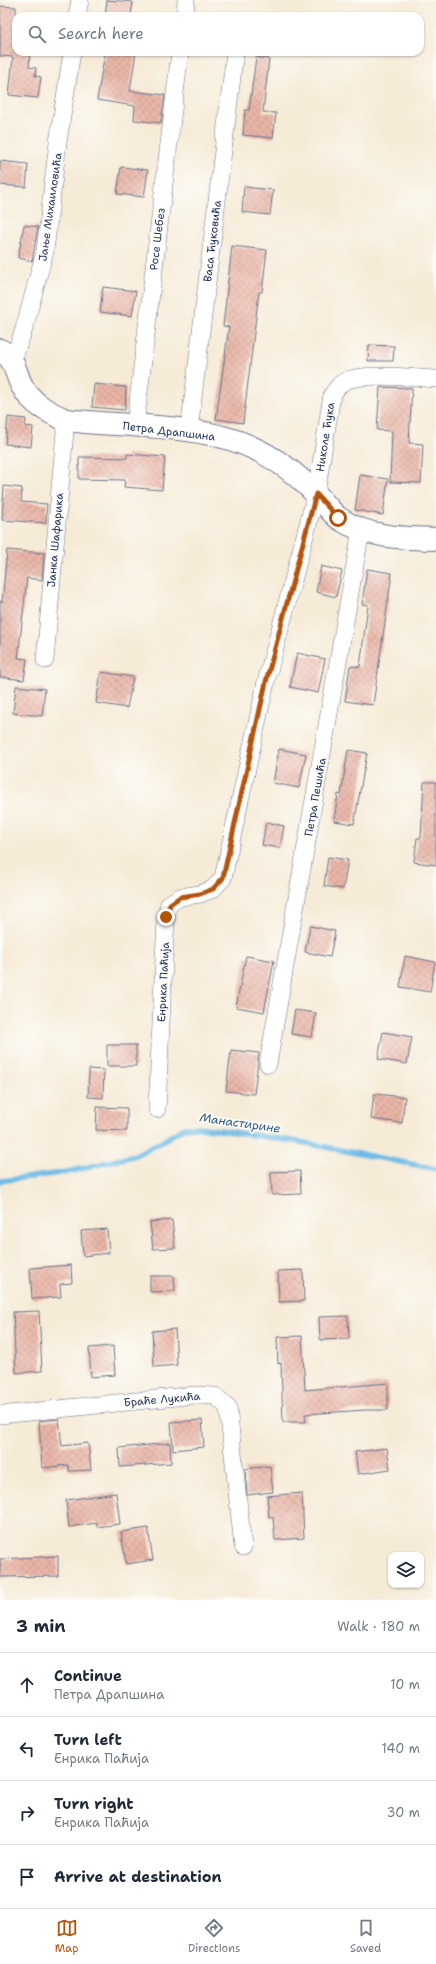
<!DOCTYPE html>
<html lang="en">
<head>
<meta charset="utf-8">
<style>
  :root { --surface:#fff; --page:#f2f2f3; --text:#1f2937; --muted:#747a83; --line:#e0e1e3; --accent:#b45309 }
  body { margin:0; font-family:"Shantell Sans",sans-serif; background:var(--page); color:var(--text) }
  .controls { position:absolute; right:12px; bottom:12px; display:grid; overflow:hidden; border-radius:8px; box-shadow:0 1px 3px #0004 }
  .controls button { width:36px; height:36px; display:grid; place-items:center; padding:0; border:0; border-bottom:1px solid var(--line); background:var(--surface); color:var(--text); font:20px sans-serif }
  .stop { position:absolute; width:12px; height:12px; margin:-9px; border:3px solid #b45309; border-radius:50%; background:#fff }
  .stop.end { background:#b45309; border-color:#fff; box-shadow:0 1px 4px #0008 }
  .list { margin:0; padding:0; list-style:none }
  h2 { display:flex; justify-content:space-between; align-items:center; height:52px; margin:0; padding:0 16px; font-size:17px }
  h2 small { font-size:13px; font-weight:400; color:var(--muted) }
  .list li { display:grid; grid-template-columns:26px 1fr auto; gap:12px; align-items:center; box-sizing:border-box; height:64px; padding:0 16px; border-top:1px solid var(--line) }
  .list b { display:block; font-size:15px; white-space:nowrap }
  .list p { margin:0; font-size:13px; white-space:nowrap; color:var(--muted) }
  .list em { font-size:13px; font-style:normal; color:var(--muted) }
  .icon { flex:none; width:22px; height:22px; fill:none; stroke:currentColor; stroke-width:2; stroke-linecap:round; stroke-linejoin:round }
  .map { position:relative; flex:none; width:436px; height:1600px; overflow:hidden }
  .search { position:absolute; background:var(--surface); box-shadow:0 1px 3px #0004; left:12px; right:12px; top:12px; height:44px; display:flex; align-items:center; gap:10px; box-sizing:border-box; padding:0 14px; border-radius:12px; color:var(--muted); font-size:15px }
  .sheet { height:308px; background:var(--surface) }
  nav { display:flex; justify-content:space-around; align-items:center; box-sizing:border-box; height:56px; border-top:1px solid var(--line); background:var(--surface); font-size:11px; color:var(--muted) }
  nav a { display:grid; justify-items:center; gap:2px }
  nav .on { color:var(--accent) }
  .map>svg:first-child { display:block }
</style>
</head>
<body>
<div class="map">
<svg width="436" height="1600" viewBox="0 0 436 1600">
  <defs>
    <pattern id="building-cross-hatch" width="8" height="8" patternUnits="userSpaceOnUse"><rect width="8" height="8" fill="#eab6a8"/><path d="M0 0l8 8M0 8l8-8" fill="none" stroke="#c89d93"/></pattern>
  </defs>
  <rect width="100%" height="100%" fill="#fdfcf7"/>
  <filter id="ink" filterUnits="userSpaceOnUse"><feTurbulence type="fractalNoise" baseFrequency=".025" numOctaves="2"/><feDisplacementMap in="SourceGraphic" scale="8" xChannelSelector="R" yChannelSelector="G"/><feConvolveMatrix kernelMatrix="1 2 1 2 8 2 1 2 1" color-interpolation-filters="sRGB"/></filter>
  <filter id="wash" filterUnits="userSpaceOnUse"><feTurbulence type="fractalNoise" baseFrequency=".012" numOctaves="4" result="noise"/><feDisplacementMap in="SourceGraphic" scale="16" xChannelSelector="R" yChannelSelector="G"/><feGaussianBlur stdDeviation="0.9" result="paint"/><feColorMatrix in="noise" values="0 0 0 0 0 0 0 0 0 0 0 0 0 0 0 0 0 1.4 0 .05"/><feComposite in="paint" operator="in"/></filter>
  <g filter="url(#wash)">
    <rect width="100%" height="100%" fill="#f6ebd7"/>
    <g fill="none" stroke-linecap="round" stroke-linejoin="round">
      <path stroke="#6cbbe6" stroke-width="5.5" d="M0,1181L68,1172L133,1156L161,1142L184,1128L199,1127L300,1142L436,1169"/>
    </g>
    <g id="blocks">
      <path fill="url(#building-cross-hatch)" d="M107,0L133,2L131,16H105Z
        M0,6L16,7V52H30L29,67L36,68L35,76L41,77L38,98L9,95L13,57L0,56Z
        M105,52H136L130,91L165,95L161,123L134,120L135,106L97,100Z
        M256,57L269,59L263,112L276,113L273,138L243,135L245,110H249Z
        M0,161L28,164L26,187L0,185Z
        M121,167L148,170L144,197L117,194Z
        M244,187L273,190L270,215L242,212Z
        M24,225L38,227L32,261L18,258Z
        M232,246L267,250L262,292H259L243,423L216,419L229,327L223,326Z
        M103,287L136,291L132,316L100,312Z
        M369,345L394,346L393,361H368Z
        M94,384L126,387L125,410L92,407Z
        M380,387L412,388L409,443L423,444L421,483L390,482L392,431L377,430Z
        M8,417L26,419L25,426L33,427L31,447L5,444Z
        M127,454L165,457L162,490L124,487L125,480L79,479V457L127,458Z
        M360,475L388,479L383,515L355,510Z
        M4,486L22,488L21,502L47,504L46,523L2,520Z
        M7,550L44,553L42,580L27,578L18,658L27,659L24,680L0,677V601L2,602Z
        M321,566L342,571L336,597L316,592Z
        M367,569L392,573L373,705L345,701L350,666L360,667L368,605L362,604Z
        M297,653L325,659L318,693L290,687Z
        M101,672L133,677L127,708L96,703Z
        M16,686L45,689L42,716L13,713Z
        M279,749L306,754L299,788L273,783Z
        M348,750L367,753L354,824L334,821L338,794L341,795Z
        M424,782H436V865L414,862L417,838H421Z
        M266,822L284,826L280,848L262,845Z
        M328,857L348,860L343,889L324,886Z
        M310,926L335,931L330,957L305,952Z
        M246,956L274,961L264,1012L236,1007Z
        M405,956L435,962L430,992L400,987Z
        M295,1010L316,1013L312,1037L291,1034Z
        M383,1032L412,1037L407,1064L378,1059Z
        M107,1045H136V1066H107Z
        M231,1050L259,1053L254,1094L226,1091Z
        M89,1069L104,1070L103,1098L88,1097Z
        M374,1094L405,1097L402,1123L371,1119Z
        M97,1107L127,1108V1131L96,1130Z
        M300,1171L301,1194L272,1195L271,1172Z
        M172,1220L175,1248L153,1249L150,1222Z
        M107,1229L109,1253L83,1256L81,1231Z
        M71,1265L72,1283L60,1284L61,1297L32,1299L30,1268Z
        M303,1270L304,1301L279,1302L278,1271Z
        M150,1276H174L175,1291L150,1292Z
        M39,1311L42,1371L16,1373L13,1312Z
        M348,1316L349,1339L320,1340L319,1317Z
        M175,1329L177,1365L154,1367L152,1331Z
        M302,1336L305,1390L388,1383V1410H366L305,1414L306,1422H283L281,1363L278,1364L277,1337Z
        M113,1346L115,1375L91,1377L89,1348Z
        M59,1419L62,1446L88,1443L91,1470L69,1471L68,1465L42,1468L39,1421Z
        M202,1420L204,1447L173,1450L171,1422Z
        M170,1443L171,1463L120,1467L119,1448Z
        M387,1448L390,1469L358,1474L355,1452Z
        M270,1466L273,1492L247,1495L245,1469Z
        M116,1493L120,1524L97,1527V1523L69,1527L66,1500Z
        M302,1493L304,1538L275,1540L273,1517H269L267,1496Z
        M148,1528L153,1560L126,1564L121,1532Z
        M58,1556V1576L0,1577V1559Z"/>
    </g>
  </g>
  <g filter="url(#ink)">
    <use href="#blocks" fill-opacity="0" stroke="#687188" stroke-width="1"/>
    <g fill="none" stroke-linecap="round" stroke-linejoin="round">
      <defs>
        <path id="street" d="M77,16L80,0
          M185,16L186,0
          M10,357L16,352L24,329L45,251L58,142L72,52
          M135,426L180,52
          M189,431L235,52
          M45,660L66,420
          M268,1064L361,530
          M157,1109L166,917L169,904L180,897L200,894L213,889L223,878L266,682L316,494L332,395C335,391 338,386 342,383C357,371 416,378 436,379
          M0,1415L195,1395L215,1396L228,1407L243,1547"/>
        <path id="secondary" d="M0,350C15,357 15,373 22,386C32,404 48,412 66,420C122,427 200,423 251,447C276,458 298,475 317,495C324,502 331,513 340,519C369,538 402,538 436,539"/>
      </defs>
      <use href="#street" stroke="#687188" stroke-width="18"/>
      <use href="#secondary" stroke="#687188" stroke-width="24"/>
      <use href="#street" stroke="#fff" stroke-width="17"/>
      <use href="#secondary" stroke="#fff" stroke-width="22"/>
    </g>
  </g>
  <g fill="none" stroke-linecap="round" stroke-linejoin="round" filter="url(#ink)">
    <path stroke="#b45309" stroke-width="5" d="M166,917L170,904L180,897L200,894L213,889L223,878L266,682L316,494L338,518"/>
  </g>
  <g text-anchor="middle" stroke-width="3.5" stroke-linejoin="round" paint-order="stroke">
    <g font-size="11" fill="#1b2f5e" stroke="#fdfcf7">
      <text transform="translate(50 207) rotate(-82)" y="4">Јање Михаиловића</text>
      <text transform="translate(157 239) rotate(-83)" y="4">Росе Шебез</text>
      <text transform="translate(212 241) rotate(-83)" y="4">Васа Ћуковића</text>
      <text transform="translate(169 431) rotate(7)" y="4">Петра Драпшина</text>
      <text transform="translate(325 437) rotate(-81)" y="4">Николе Ћука</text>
      <text transform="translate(55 540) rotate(-85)" y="4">Јанка Шафарика</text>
      <text transform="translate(315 797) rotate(-80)" y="4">Петра Пешића</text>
      <text transform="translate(163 982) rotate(-87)" y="4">Енрика Паћија</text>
      <text transform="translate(162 1399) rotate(-5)" y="4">Браће Лукића</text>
    </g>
    <g font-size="12" font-style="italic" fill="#335987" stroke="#fdfcf7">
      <text transform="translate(240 1123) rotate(8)" y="4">Манастирине</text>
    </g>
  </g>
</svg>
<div class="controls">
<button><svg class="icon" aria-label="layers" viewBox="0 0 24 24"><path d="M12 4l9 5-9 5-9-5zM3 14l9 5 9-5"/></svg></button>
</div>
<div class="stop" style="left:338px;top:518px"></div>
<div class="stop end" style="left:166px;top:917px"></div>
<div class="search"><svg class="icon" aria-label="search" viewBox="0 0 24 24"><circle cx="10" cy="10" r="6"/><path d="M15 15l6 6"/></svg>Search here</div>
</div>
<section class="sheet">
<h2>3 min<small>Walk · 180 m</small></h2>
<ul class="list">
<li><svg class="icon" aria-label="ahead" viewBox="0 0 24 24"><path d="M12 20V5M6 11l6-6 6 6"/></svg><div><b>Continue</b><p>Петра Драпшина</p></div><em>10 m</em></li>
<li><svg class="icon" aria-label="left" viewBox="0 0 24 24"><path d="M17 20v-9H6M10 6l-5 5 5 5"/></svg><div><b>Turn left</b><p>Енрика Паћија</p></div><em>140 m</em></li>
<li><svg class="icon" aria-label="right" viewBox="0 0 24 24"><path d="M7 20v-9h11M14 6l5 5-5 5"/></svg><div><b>Turn right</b><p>Енрика Паћија</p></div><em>30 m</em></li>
<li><svg class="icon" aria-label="arrive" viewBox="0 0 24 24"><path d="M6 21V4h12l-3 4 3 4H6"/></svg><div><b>Arrive at destination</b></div></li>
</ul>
</section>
<nav>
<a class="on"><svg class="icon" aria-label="map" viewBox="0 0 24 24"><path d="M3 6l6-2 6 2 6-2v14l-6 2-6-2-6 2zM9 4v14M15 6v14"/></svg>Map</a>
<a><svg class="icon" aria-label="directions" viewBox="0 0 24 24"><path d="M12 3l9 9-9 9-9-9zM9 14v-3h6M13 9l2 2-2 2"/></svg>Directions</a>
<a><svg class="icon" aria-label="saved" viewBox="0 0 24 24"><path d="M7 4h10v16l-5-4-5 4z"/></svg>Saved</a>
</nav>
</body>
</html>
